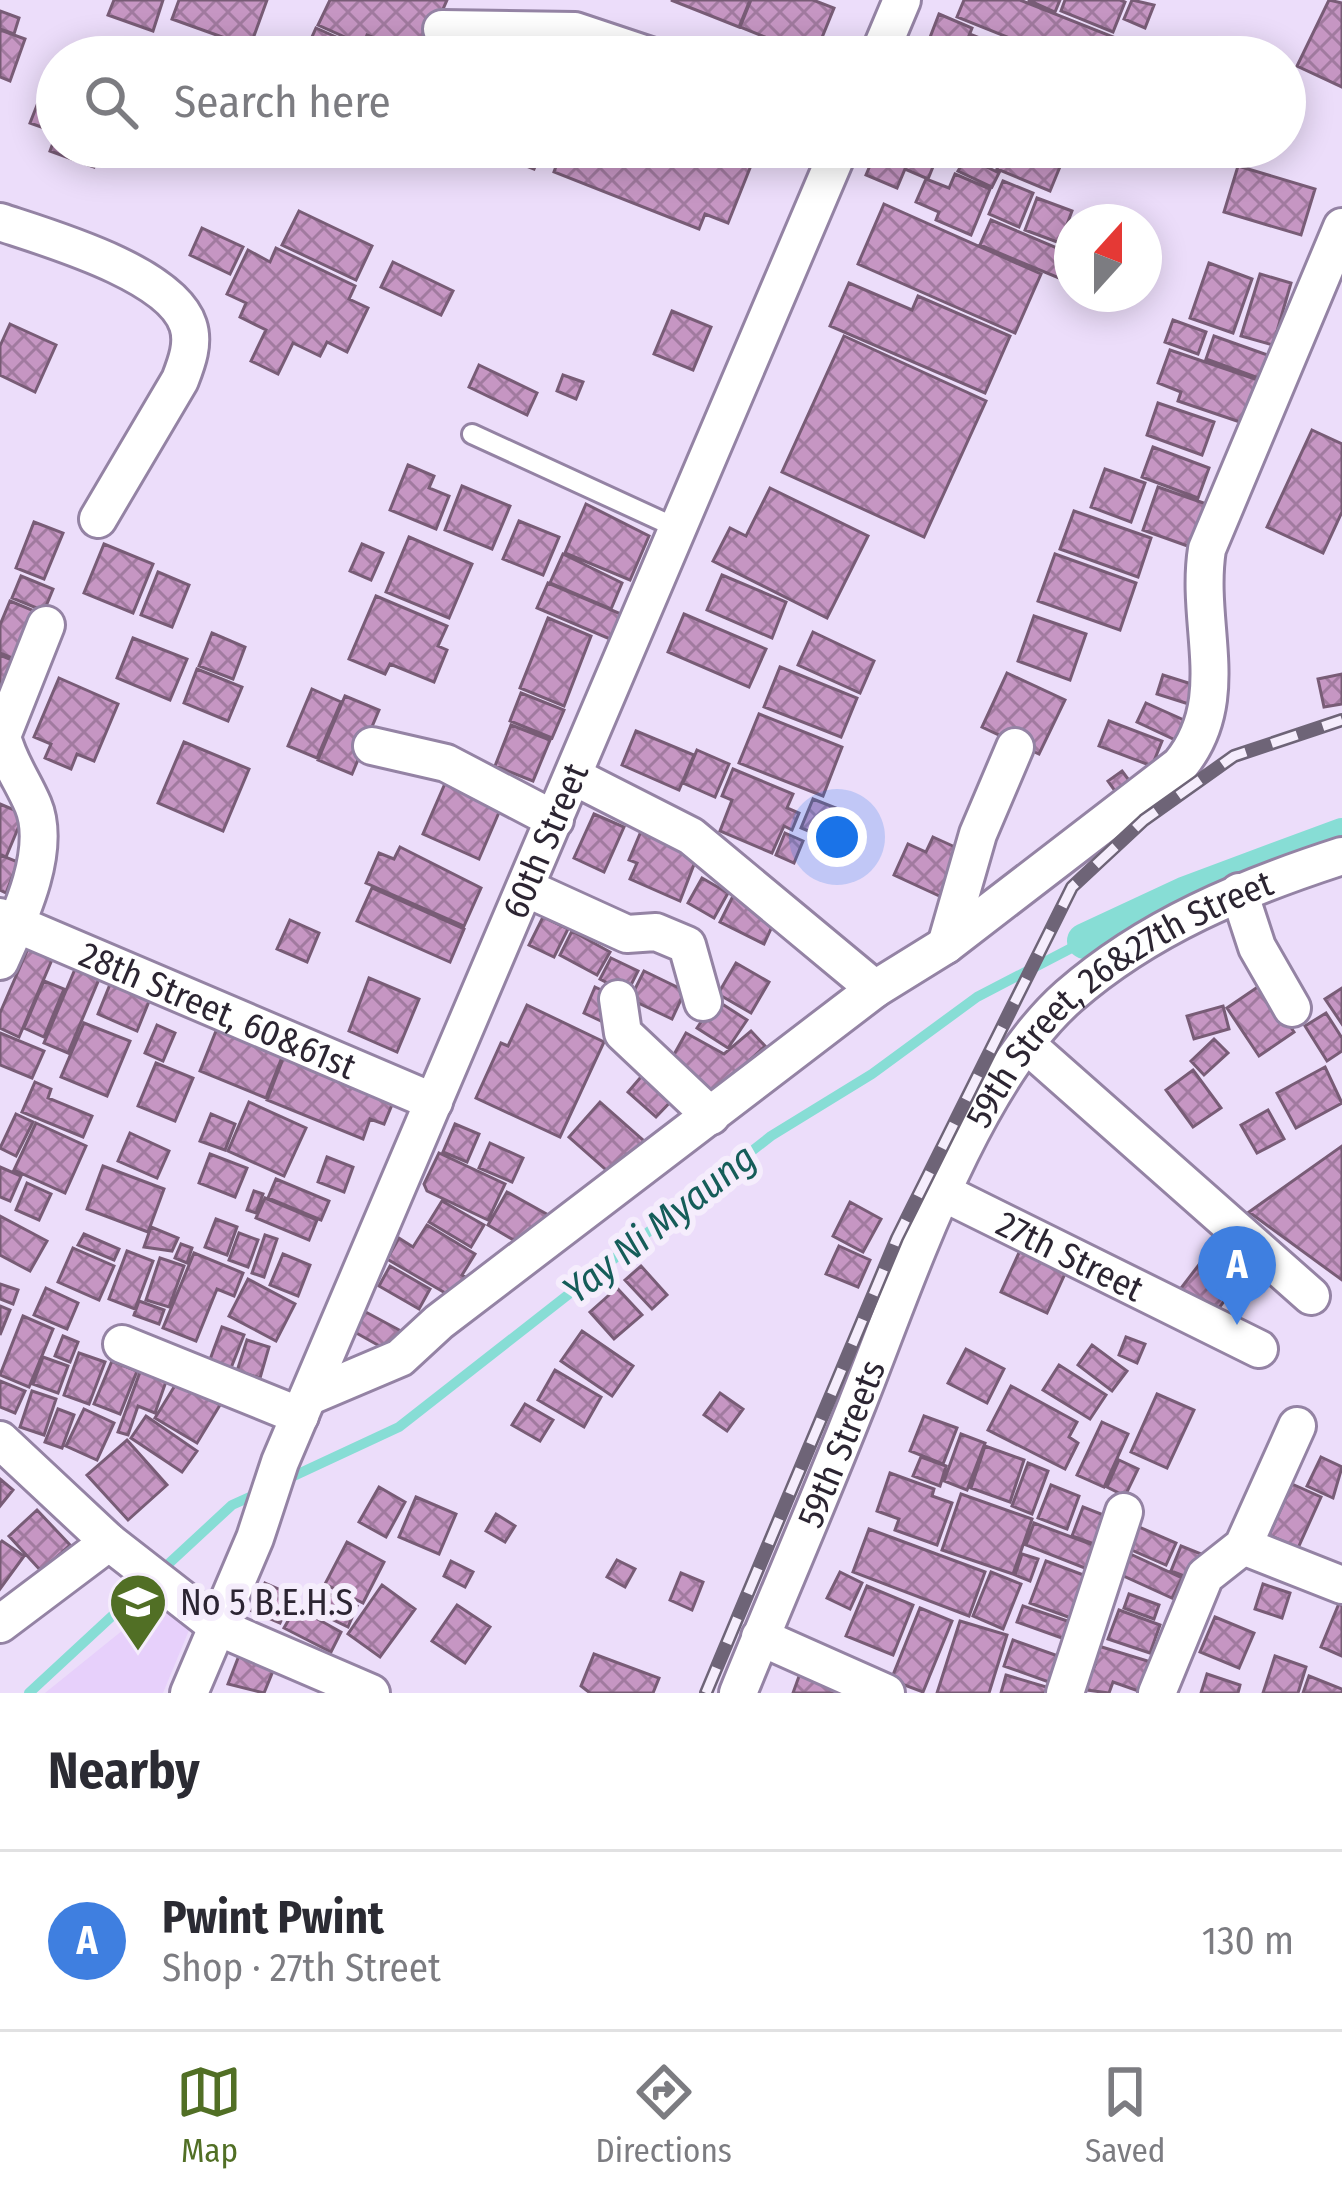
<!DOCTYPE html>
<html lang="en">
<head>
<meta charset="utf-8">
<style>
  :root { --surface:#fff; --page:#f2f2f3; --text:#2b2b33; --muted:#7c7c81; --line:#e1e1e2; --accent:#516f25 }
  body { margin:0; font-family:"Fira Sans Condensed",sans-serif; background:var(--page); color:var(--text) }
  .compass { position:absolute; left:1054px; top:204px; width:108px; height:108px; border-radius:50%; background:var(--surface); box-shadow:0 6px 30px #0003; rotate:21deg }
  .you { position:absolute; left:837px; top:837px; width:42px; height:42px; margin:-30px; border:9px solid #fff; border-radius:50%; background:#1a73e8; box-shadow:0 0 0 18px #1a73e833 }
  .badge { display:grid; place-items:center; width:78px; height:78px; border-radius:50%; background:var(--accent); color:#fff; font-size:39px; font-weight:700 }
  .pin { position:absolute; translate:-50% -99px; filter:drop-shadow(0 3px 6px #0008) }
  .pin::after { content:''; position:absolute; top:63px; width:42px; height:36px; background:inherit; clip-path:polygon(0 0,100% 0,50% 100%) }
  .list { margin:0; padding:0; list-style:none }
  h2 { display:flex; justify-content:space-between; align-items:center; height:156px; margin:0; padding:0 48px; font-size:51px }
  h2 small { font-size:39px; font-weight:400; color:var(--muted) }
  .list li { display:grid; grid-template-columns:78px 1fr auto; gap:36px; align-items:center; box-sizing:border-box; height:180px; padding:0 48px; border-top:3px solid var(--line) }
  .list b { display:block; font-size:45px; white-space:nowrap }
  .list p { margin:0; font-size:39px; white-space:nowrap; color:var(--muted) }
  .list em { font-size:39px; font-style:normal; color:var(--muted) }
  .icon { flex:none; width:66px; height:66px; fill:none; stroke:currentColor; stroke-width:2; stroke-linecap:round; stroke-linejoin:round }
  .map { position:relative; flex:none; width:1342px; height:1693px; overflow:hidden }
  .search { position:absolute; background:var(--surface); box-shadow:0 6px 30px #0003; left:36px; right:36px; top:36px; height:132px; display:flex; align-items:center; gap:30px; box-sizing:border-box; padding:0 42px; border-radius:66px; color:var(--muted); font-size:45px }
  .sheet { height:336px; background:var(--surface) }
  nav { display:flex; justify-content:space-around; align-items:center; box-sizing:border-box; height:168px; border-top:3px solid var(--line); background:var(--surface); font-size:33px; color:var(--muted) }
  nav a { display:grid; justify-items:center; gap:6px }
  nav .on { color:var(--accent) }
  .map>svg:first-child { display:block }
</style>
</head>
<body>
<div class="map">
<svg width="1342" height="1693" viewBox="0 0 1342 1693">
  <defs>
    <pattern id="building-cross-hatch" width="8" height="8" patternUnits="userSpaceOnUse" patternTransform="scale(3)"><rect width="8" height="8" fill="#c696c3"/><path d="M0 0l8 8M0 8l8-8" fill="none" stroke="#a17a9f"/></pattern>
  </defs>
  <rect width="100%" height="100%" fill="#ecddfa"/>
  <path fill="#e7d0fb" d="M154,1605L192,1623L163,1693H45Z"/>
  <g fill="none" stroke-linecap="round" stroke-linejoin="round">
    <path stroke="#87ddd5" stroke-width="10" d="M283,1481L399,1427L771,1136L872,1074L977,997L1085,941
      M29,1693L232,1505L261,1492"/>
    <path stroke="#87ddd5" stroke-width="36" d="M1085,941L1186,894L1342,836"/>
  </g>
  <path fill="url(#building-cross-hatch)" stroke="#785c76" stroke-width="3" d="M114,0H163L153,31L108,15Z
    M179,0H267L250,47L172,19Z
    M330,0H447L422,57L367,35L363,45L318,25Z
    M671,0H750L739,27Z
    M751,0H813L834,8L821,40L839,48L836,57H803L805,53L740,27Z
    M964,0H1020L1131,44L1127,54L1134,57H1057L957,17Z
    M1028,0H1060L1055,12Z
    M1065,0H1120L1125,2L1113,32L1061,11Z
    M1132,0L1154,5L1145,28L1124,19Z
    M1329,0L1342,3V87L1297,66Z
    M0,11L19,18L14,34L0,29Z
    M939,14L972,28L962,53L929,40Z
    M316,28L363,49L366,41L400,56L303,57Z
    M0,30L25,39L10,81L0,77Z
    M972,35L1010,50L1007,57H963Z
    M446,45L475,57H442Z
    M43,90L57,96L55,132L30,123Z
    M57,132V147H101L94,167L50,151Z
    M478,147H543L534,169Z
    M563,147H732L754,158L728,223L705,214L699,229L554,172Z
    M878,147H941L928,179L905,169L897,188L866,175Z
    M971,147H1003L997,162Z
    M1007,147H1054L1066,152L1050,191L997,169Z
    M966,157L999,173L992,187L958,171Z
    M1238,166L1315,189L1301,235L1224,212Z
    M955,174L990,189L971,235L936,220L939,212L916,202L926,179L949,188Z
    M1003,181L1033,193L1019,227L989,214Z
    M1037,198L1072,211L1060,243L1025,230Z
    M884,204L1041,274L1015,333L858,264Z
    M299,211L372,246L356,280L282,245Z
    M991,220L1069,253L1059,278L980,245Z
    M202,228L243,247L230,274L190,255Z
    M276,248L355,286L349,299L368,308L347,352L327,342L320,356L293,343L278,374L251,361L266,330L240,317L246,303L227,294L248,250L270,262Z
    M393,262L453,291L441,315L381,287Z
    M1209,263L1252,279L1233,333L1190,318Z
    M1260,274L1291,283L1273,345L1241,336Z
    M849,283L912,310L918,296L1010,336L985,393L830,326Z
    M672,311L711,327L693,370L654,354Z
    M1173,320L1206,332L1198,354L1165,342Z
    M10,324L56,345L35,392L0,375V346Z
    M844,336L986,401L924,537L782,472Z
    M1214,336L1273,357L1264,380L1206,359Z
    M1170,350L1258,380L1243,423L1178,401L1181,392L1158,383Z
    M479,365L537,393L527,415L469,387Z
    M563,375L583,382L576,399L557,391Z
    M1158,403L1214,422L1202,455L1147,435Z
    M1312,430L1342,444V512L1323,553L1267,527Z
    M1153,447L1209,468L1198,498L1142,477Z
    M408,465L434,476L429,488L449,496L436,529L390,510Z
    M1105,469L1145,483L1131,522L1091,507Z
    M462,486L510,506L492,549L445,530Z
    M1158,487L1212,506L1196,549L1143,530Z
    M770,488L868,536L827,618L713,561L730,528L746,536Z
    M586,504L649,536L630,580L565,553Z
    M1074,511L1151,538L1138,577L1060,549Z
    M519,521L559,537L543,575L503,559Z
    M34,522L63,533L44,579L16,568Z
    M409,537L472,564L449,618L386,592Z
    M104,544L153,564L133,613L84,593Z
    M362,544L383,553L371,580L350,571Z
    M563,554L622,583L611,609L550,583Z
    M1055,554L1136,583L1120,630L1038,601Z
    M158,572L189,585L172,627L141,615Z
    M722,575L786,602L772,638L707,610Z
    M21,576L53,589L44,611L12,598Z
    M548,583L621,614L610,639L537,608Z
    M376,596L447,626L438,646L447,650L434,682L390,664L385,674L349,659Z
    M10,601L44,615L24,663L0,653V625Z
    M684,614L766,649L749,687L668,652Z
    M1034,616L1086,634L1070,680L1018,661Z
    M548,618L591,636L564,706L520,688Z
    M813,632L874,661L860,693L798,665Z
    M212,633L245,647L233,679L199,666Z
    M133,638L187,659L170,700L117,678Z
    M0,655L24,665L0,710Z
    M780,667L857,698L841,737L764,707Z
    M197,669L242,687L228,721L184,703Z
    M1007,673L1065,700L1039,754L982,727Z
    M1342,674V704L1324,707L1318,679Z
    M1163,675L1198,686L1192,705L1157,694Z
    M59,678L118,704L94,761L77,754L71,769L45,758L51,744L34,737Z
    M312,689L341,702L317,758L288,746Z
    M521,693L564,710L552,738L510,721Z
    M345,696L379,710L352,774L318,760Z
    M1146,703L1195,725L1186,745L1137,722Z
    M759,714L842,747L823,796L739,763Z
    M1109,721L1162,741L1152,766L1099,746Z
    M511,725L550,740L533,781L495,766Z
    M636,731L694,755L679,790L622,765Z
    M184,742L249,769L223,831L158,803Z
    M697,750L729,764L715,797L683,783Z
    M733,769L793,794L787,808L799,813L792,830L784,826L772,853L720,831L732,800L722,796Z
    M1122,771L1137,791L1123,802L1108,781Z
    M447,779L503,803L479,859L423,834Z
    M813,799L836,808L823,837L801,828Z
    M0,804L24,814L6,857L0,854Z
    M594,814L624,827L604,872L574,858Z
    M642,829L698,854L680,901L630,879L637,863L629,860Z
    M785,833L803,841L794,863L776,855Z
    M933,837L968,853L946,899L894,875L908,844L926,852Z
    M400,847L481,888L464,926L366,883L379,853L394,859Z
    M0,855L18,862L6,893L0,890Z
    M702,878L728,893L714,918L688,903Z
    M372,888L464,929L450,962L357,921Z
    M733,896L776,918L764,944L720,922Z
    M543,917L568,929L554,957L529,945Z
    M290,920L319,933L307,962L277,949Z
    M572,931L610,952L597,975L560,955Z
    M33,937L57,948L19,1037L0,1028V1013Z
    M611,958L638,971L627,993L600,979Z
    M78,962L102,972L68,1053L44,1043Z
    M736,963L769,982L751,1013L718,994Z
    M644,971L685,991L672,1019L630,999Z
    M115,972L154,989L137,1031L98,1014Z
    M369,978L419,999L397,1052L349,1031Z
    M44,981L64,989L44,1037L24,1028Z
    M1262,984L1294,1032L1259,1056L1227,1008Z
    M595,987L612,995L601,1021L584,1013Z
    M1342,988V1024L1325,999Z
    M716,1000L747,1020L728,1048L697,1028Z
    M527,1005L604,1042L560,1137L476,1098L501,1043L508,1046Z
    M1223,1006L1229,1029L1194,1039L1187,1016Z
    M1326,1013L1342,1038V1051L1327,1061L1305,1026Z
    M220,1021L286,1047L266,1098L200,1071Z
    M84,1023L130,1041L107,1096L61,1077Z
    M157,1025L175,1033L163,1061L145,1053Z
    M751,1031L765,1046L714,1093L667,1067L686,1033L724,1054Z
    M0,1033L44,1051L32,1078L0,1065Z
    M1214,1039L1228,1053L1204,1075L1191,1061Z
    M286,1051L396,1095L384,1124L370,1119L363,1139L267,1100Z
    M156,1063L193,1078L175,1121L138,1106Z
    M1325,1067L1342,1103L1296,1128L1277,1093Z
    M647,1070L676,1096L656,1117L628,1092Z
    M1193,1070L1221,1108L1193,1127L1166,1090Z
    M35,1082L51,1089L48,1098L92,1116L83,1137L22,1112Z
    M249,1102L306,1128L284,1176L228,1151Z
    M600,1102L644,1141L613,1176L569,1137Z
    M1268,1110L1284,1139L1257,1153L1241,1125Z
    M16,1114L33,1122L16,1156L0,1148Z
    M211,1114L235,1124L225,1150L200,1141Z
    M36,1123L86,1146L65,1193L14,1170Z
    M455,1124L479,1134L467,1162L443,1152Z
    M130,1133L169,1151L157,1178L118,1161Z
    M490,1143L523,1158L512,1182L479,1168Z
    M1342,1146V1280L1249,1212Z
    M439,1153L505,1184L488,1220L427,1191L424,1184Z
    M210,1154L247,1168L235,1197L199,1183Z
    M327,1157L353,1167L344,1192L318,1182Z
    M103,1166L164,1189L148,1232L87,1209Z
    M0,1167L21,1176L10,1201L0,1197Z
    M276,1179L329,1201L321,1220L268,1198Z
    M27,1183L51,1194L39,1220L16,1210Z
    M254,1191L263,1194L256,1213L247,1210Z
    M507,1192L552,1217L532,1251L488,1225Z
    M265,1198L317,1220L309,1240L256,1218Z
    M442,1201L484,1225L471,1247L429,1222Z
    M850,1202L881,1219L863,1252L833,1236Z
    M0,1216L47,1241L30,1271L0,1255Z
    M216,1219L237,1227L227,1255L205,1247Z
    M427,1225L475,1254L462,1275L471,1281L459,1301L387,1259L399,1238L413,1247Z
    M151,1227L178,1238L172,1251L144,1247Z
    M239,1233L258,1240L248,1267L229,1260Z
    M84,1234L119,1249L114,1260L78,1245Z
    M265,1235L277,1239L264,1277L252,1273Z
    M181,1244L192,1248L187,1263L175,1258Z
    M1023,1244L1069,1265L1047,1313L1001,1292Z
    M1214,1245L1248,1270L1209,1321L1175,1296Z
    M839,1246L870,1260L858,1287L826,1274Z
    M73,1248L114,1266L99,1300L58,1282Z
    M127,1251L153,1261L135,1309L109,1299Z
    M194,1253L243,1273L234,1296L217,1289L196,1341L163,1328Z
    M283,1254L310,1265L298,1296L270,1285Z
    M160,1258L184,1266L169,1307L146,1300Z
    M390,1266L430,1289L419,1309L379,1286Z
    M641,1266L667,1295L652,1309L625,1280Z
    M248,1279L295,1304L276,1341L229,1316Z
    M0,1284L18,1290L13,1304L0,1299Z
    M46,1288L78,1303L67,1329L34,1315Z
    M617,1288L642,1315L614,1339L590,1312Z
    M139,1301L164,1310L159,1324L134,1315Z
    M0,1306L10,1310L0,1335Z
    M362,1310L403,1332L392,1353L351,1330Z
    M23,1316L53,1329L29,1387L0,1375Z
    M222,1327L244,1335L229,1373L208,1365Z
    M582,1331L633,1366L612,1396L561,1361Z
    M63,1336L78,1342L70,1362L55,1356Z
    M1126,1337L1145,1344L1137,1363L1119,1355Z
    M247,1340L269,1347L260,1378L237,1371Z
    M1092,1345L1127,1371L1112,1391L1078,1365Z
    M966,1349L1004,1369L987,1403L948,1383Z
    M79,1353L105,1362L89,1404L64,1395Z
    M43,1357L68,1366L58,1393L33,1384Z
    M112,1361L137,1371L120,1414L94,1404Z
    M143,1364L169,1373L155,1413L138,1406L128,1435L118,1432Z
    M1059,1365L1106,1395L1090,1419L1043,1390Z
    M555,1370L601,1397L584,1427L538,1400Z
    M179,1379L220,1405L197,1443L155,1418Z
    M0,1381L25,1391L15,1413L0,1407Z
    M1011,1386L1077,1422L1069,1437L1078,1443L1065,1469L988,1430Z
    M32,1391L56,1399L44,1435L20,1427Z
    M720,1393L743,1409L727,1431L704,1415Z
    M1157,1394L1194,1410L1167,1468L1131,1452Z
    M525,1404L553,1420L540,1441L512,1425Z
    M58,1409L74,1415L62,1448L45,1442Z
    M84,1409L114,1423L97,1460L66,1446Z
    M146,1416L197,1451L182,1472L131,1438Z
    M924,1416L957,1428L943,1464L910,1451Z
    M1102,1422L1128,1434L1104,1487L1077,1475Z
    M961,1434L985,1443L967,1490L944,1481Z
    M127,1440L167,1485L128,1520L87,1475Z
    M985,1446L1024,1460L1010,1502L971,1488Z
    M921,1457L946,1466L940,1486L913,1476Z
    M1321,1457L1342,1467L1333,1498L1307,1486Z
    M1119,1460L1138,1469L1125,1496L1107,1487Z
    M1028,1463L1048,1471L1032,1514L1012,1506Z
    M890,1473L934,1489L932,1496L952,1503L937,1545L895,1530L899,1519L877,1511Z
    M0,1479L13,1490L0,1506Z
    M1292,1484L1321,1497L1298,1548L1269,1535Z
    M1051,1485L1079,1496L1067,1529L1038,1518Z
    M379,1487L405,1502L386,1537L359,1522Z
    M961,1494L1032,1519L1013,1574L942,1550Z
    M416,1497L456,1514L439,1554L399,1537Z
    M1083,1507L1119,1521L1108,1549L1072,1536Z
    M37,1510L70,1545L41,1571L9,1536Z
    M496,1514L515,1526L505,1542L486,1531Z
    M1034,1523L1104,1549L1095,1572L1026,1545Z
    M1137,1526L1176,1543L1166,1565L1127,1548Z
    M869,1529L985,1572L969,1616L853,1572Z
    M2,1541L24,1556L0,1589V1543Z
    M347,1542L384,1562L363,1603L325,1584Z
    M1181,1546L1209,1557L1200,1582L1171,1571Z
    M1126,1552L1182,1578L1172,1598L1117,1573Z
    M1022,1554L1038,1559L1030,1581L1015,1575Z
    M617,1560L635,1569L625,1587L607,1577Z
    M451,1561L473,1572L465,1587L444,1576Z
    M1046,1561L1086,1576L1071,1618L1030,1603Z
    M840,1572L862,1583L850,1609L827,1598Z
    M991,1572L1021,1584L1003,1629L973,1616Z
    M681,1573L703,1582L692,1610L670,1600Z
    M265,1583L292,1595L280,1623L252,1611Z
    M1263,1584L1290,1593L1282,1618L1255,1609Z
    M382,1585L415,1609L380,1657L348,1634Z
    M867,1586L913,1605L893,1655L846,1636Z
    M326,1593L357,1606L348,1627L317,1612Z
    M1129,1594L1159,1605L1154,1619L1124,1608Z
    M1340,1601L1342,1602V1656L1321,1647Z
    M457,1605L490,1627L465,1663L432,1641Z
    M1023,1606L1082,1626L1076,1643L1017,1622Z
    M296,1607L341,1632L331,1652L284,1628Z
    M920,1608L952,1621L923,1692L891,1680Z
    M1119,1610L1160,1625L1150,1653L1108,1639Z
    M1215,1617L1254,1633L1239,1668L1200,1652Z
    M960,1621L1007,1635L989,1693H937Z
    M1013,1640L1058,1656L1049,1682L1004,1666Z
    M1092,1644L1154,1663L1144,1693L1113,1682L1109,1693L1079,1689L1086,1668L1093,1670L1095,1665L1086,1662Z
    M240,1653L275,1666L264,1693L228,1684Z
    M594,1654L659,1678L653,1693H590L581,1686Z
    M1275,1656L1306,1667L1298,1693H1263Z
    M802,1668L838,1683L834,1693H793Z
    M1207,1674L1240,1685L1238,1693H1201Z
    M1006,1675L1063,1692L1062,1693H1001Z
    M1309,1676L1342,1689V1693H1303Z"/>
  <g fill="none" stroke-linecap="round" stroke-linejoin="round">
    <defs>
      <path id="lane" d="M472,434L679,529"/>
      <g id="street">
        <path d="M442,29L575,31L653,57"/>
        <path d="M878,57L902,0"/>
        <path d="M0,222C48,238 171,273 188,325C194,343 187,362 180,380L98,519"/>
        <path d="M372,746L446,763L555,820"/>
        <path d="M573,776L691,836L875,989"/>
        <path d="M526,888L627,934L656,932L687,945L703,1002"/>
        <path d="M1239,892L1257,947L1292,1008"/>
        <path id="s1" d="M0,917L434,1102"/>
        <path d="M946,945L978,834L1015,747"/>
        <path d="M0,961C19,919 52,850 33,805C23,781 8,762 2,736L46,625"/>
        <path d="M618,999L623,1033L711,1116"/>
        <path d="M1027,1045L1311,1296"/>
        <path id="s2" d="M944,1193L1259,1349"/>
        <path d="M122,1344L300,1416"/>
        <path d="M308,1397L400,1358L439,1322L875,989L946,945L1180,765C1234,699 1195,626 1207,549L1342,227"/>
        <path d="M0,1440L109,1542L218,1627L371,1693"/>
        <path d="M1243,1546L1342,1585"/>
        <path d="M0,1624L109,1542"/>
        <path d="M760,1637L886,1693"/>
        <path id="s3" d="M189,1693L255,1538L280,1462L840,147"/>
        <path id="s4" d="M738,1693C777,1597 818,1503 856,1407C905,1285 970,1083 1069,996C1148,927 1243,888 1342,856"/>
        <path d="M1065,1693L1124,1512"/>
        <path d="M1157,1693L1205,1576L1243,1546L1297,1426"/>
      </g>
    </defs>
    <use href="#lane" stroke="#9483a4" stroke-width="24"/>
    <use href="#street" stroke="#9483a4" stroke-width="42"/>
    <use href="#lane" stroke="#fff" stroke-width="18"/>
    <use href="#street" stroke="#fff" stroke-width="36"/>
    <defs>
      <path id="rail" d="M706,1693L897,1238L1072,887L1144,820L1234,756L1342,720"/>
    </defs>
    <use href="#rail" stroke="#6e6477" stroke-width="14"/>
    <use href="#rail" stroke="#f5edfc" stroke-width="9" stroke-dasharray="27" stroke-linecap="butt"/>
  </g>
  <defs>
    <symbol id="school-pin" viewBox="-11 -11 22 30"><path d="M0 17L-7.5 6A9.5 9.5 0 1 1 7.5 6Z" fill="#516f25" stroke="#f5edfc"/><path d="M0-5L7-2L0 1L-7-2ZM-4 1L0 2.5L4 1V4Q0 6-4 4Z" fill="#fff"/></symbol>
  </defs>
  <g fill-rule="evenodd">
    <use href="#school-pin" x="105" y="1569" width="66" height="90"/>
  </g>
  <g text-anchor="middle" stroke-width="12" stroke-linejoin="round" paint-order="stroke">
    <g font-size="36" fill="#2c2532" stroke="#f5edfc">
      <text dy="13" stroke="none"><textPath href="#s3" startOffset="924">60th Street</textPath></text>
      <text dy="13" stroke="none"><textPath href="#s4" startOffset="813">59th Street, 26&amp;27th Street</textPath></text>
      <text dy="13" stroke="none"><textPath href="#s1" startOffset="237">28th Street, 60&amp;61st</textPath></text>
      <text dy="13" stroke="none"><textPath href="#s2" startOffset="141">27th Street</textPath></text>
      <text dy="13" stroke="none"><textPath href="#s4" startOffset="270">59th Streets</textPath></text>
    </g>
    <g font-size="36" fill="#2c2532" stroke="#f5edfc" text-anchor="start">
      <text x="180" y="1615">No 5 B.E.H.S</text>
    </g>
    <g font-size="39" font-style="italic" fill="#155d59" stroke="#f5edfc">
      <text transform="translate(659 1223) rotate(-38)" y="14">Yay Ni Myaung</text>
    </g>
  </g>
</svg>
<svg class="compass" viewBox="-18 -18 36 36"><path d="M0-13l5 13h-10z" fill="#e53935"/><path d="M0 13l5-13h-10z" fill="#7c7c81"/></svg>
<div class="you"></div>
<div class="pin badge" style="left:1237px;top:1325px;background:#3f7fe0">A</div>
<div class="search"><svg class="icon" aria-label="search" viewBox="0 0 24 24"><circle cx="10" cy="10" r="6"/><path d="M15 15l6 6"/></svg>Search here</div>
</div>
<section class="sheet">
<h2>Nearby<small></small></h2>
<ul class="list">
<li><span class="badge" style="background:#3f7fe0">A</span><div><b>Pwint Pwint</b><p>Shop · 27th Street</p></div><em>130 m</em></li>
</ul>
</section>
<nav>
<a class="on"><svg class="icon" aria-label="map" viewBox="0 0 24 24"><path d="M3 6l6-2 6 2 6-2v14l-6 2-6-2-6 2zM9 4v14M15 6v14"/></svg>Map</a>
<a><svg class="icon" aria-label="directions" viewBox="0 0 24 24"><path d="M12 3l9 9-9 9-9-9zM9 14v-3h6M13 9l2 2-2 2"/></svg>Directions</a>
<a><svg class="icon" aria-label="saved" viewBox="0 0 24 24"><path d="M7 4h10v16l-5-4-5 4z"/></svg>Saved</a>
</nav>
</body>
</html>
